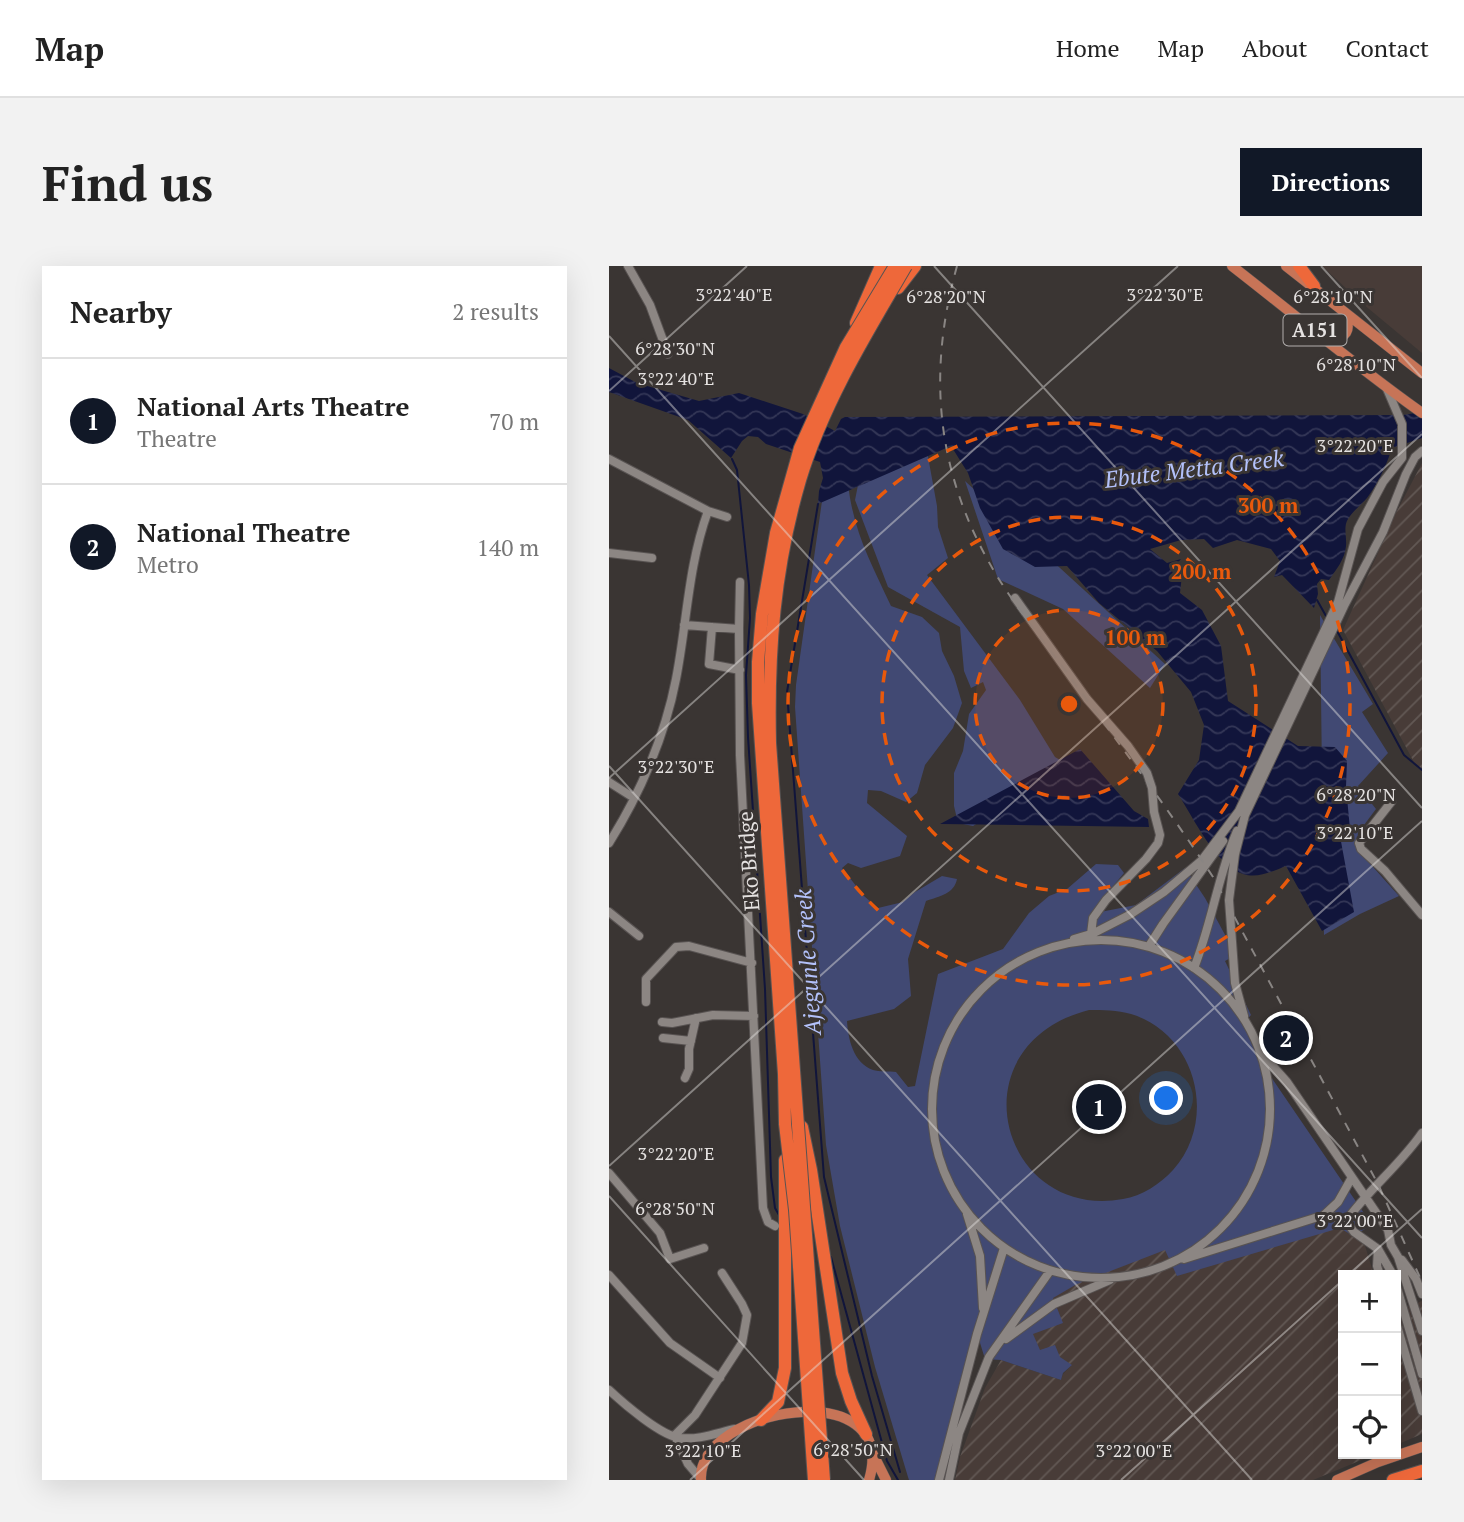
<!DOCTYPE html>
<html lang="en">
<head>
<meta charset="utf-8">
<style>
  :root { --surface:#fff; --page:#f2f2f2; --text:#222; --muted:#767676; --line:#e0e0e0; --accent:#111827 }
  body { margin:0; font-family:"PT Serif",serif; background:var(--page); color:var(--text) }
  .controls { position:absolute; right:21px; bottom:21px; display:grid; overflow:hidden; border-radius:0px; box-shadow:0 7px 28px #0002 }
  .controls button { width:63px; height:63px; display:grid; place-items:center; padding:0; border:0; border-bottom:2px solid var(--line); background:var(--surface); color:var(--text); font:35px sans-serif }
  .you { position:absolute; left:558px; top:833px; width:24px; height:24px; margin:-18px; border:5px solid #fff; border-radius:50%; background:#1a73e8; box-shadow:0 0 0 10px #1a73e833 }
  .badge { display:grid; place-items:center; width:46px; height:46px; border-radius:50%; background:var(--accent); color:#fff; font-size:23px; font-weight:700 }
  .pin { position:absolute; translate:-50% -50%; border:4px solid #fff; box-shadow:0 2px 7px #0006 }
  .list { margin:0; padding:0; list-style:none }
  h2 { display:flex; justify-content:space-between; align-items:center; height:91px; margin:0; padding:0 28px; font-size:30px }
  h2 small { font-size:23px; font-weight:400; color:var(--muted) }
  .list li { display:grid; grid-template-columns:46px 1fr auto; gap:21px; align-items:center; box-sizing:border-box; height:126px; padding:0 28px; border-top:2px solid var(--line) }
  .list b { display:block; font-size:26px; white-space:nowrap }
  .list p { margin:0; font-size:23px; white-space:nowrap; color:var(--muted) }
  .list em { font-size:23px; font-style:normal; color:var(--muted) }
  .icon { flex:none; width:38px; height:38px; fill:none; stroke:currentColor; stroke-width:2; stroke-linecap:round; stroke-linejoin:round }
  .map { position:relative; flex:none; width:813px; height:1214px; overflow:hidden; border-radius:0px }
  header { display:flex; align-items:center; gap:42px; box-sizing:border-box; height:98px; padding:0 35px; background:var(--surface); border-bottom:2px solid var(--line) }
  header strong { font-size:33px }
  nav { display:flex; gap:38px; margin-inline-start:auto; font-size:24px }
  .intro { display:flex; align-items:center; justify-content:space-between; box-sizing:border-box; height:168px; padding:0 42px }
  h1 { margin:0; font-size:49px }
  .button { padding:18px 32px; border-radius:0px; background:var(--accent); color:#fff; font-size:24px; font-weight:700 }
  main { display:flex; gap:42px; padding:0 42px }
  aside { flex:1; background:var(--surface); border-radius:0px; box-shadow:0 7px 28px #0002 }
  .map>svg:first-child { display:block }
</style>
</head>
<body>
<header>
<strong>Map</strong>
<nav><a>Home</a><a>Map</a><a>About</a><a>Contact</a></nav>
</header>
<div class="intro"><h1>Find us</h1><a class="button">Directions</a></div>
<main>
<aside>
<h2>Nearby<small>2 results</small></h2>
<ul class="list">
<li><span class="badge">1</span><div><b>National Arts Theatre</b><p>Theatre</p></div><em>70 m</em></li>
<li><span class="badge">2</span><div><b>National Theatre</b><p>Metro</p></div><em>140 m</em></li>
</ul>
</aside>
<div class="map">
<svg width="813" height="1214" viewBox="0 0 813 1214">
  <defs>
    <pattern id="industrial-furrows" width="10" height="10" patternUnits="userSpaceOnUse" patternTransform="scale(1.75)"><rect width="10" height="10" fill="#483c38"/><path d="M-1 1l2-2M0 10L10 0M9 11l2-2" fill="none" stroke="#625854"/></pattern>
    <pattern id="water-waves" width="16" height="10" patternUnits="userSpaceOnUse" patternTransform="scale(1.75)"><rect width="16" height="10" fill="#11153b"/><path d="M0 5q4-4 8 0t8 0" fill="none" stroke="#343757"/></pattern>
  </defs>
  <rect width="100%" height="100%" fill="#3a3533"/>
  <path fill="#483c38" d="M713,0H813V87L754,38Z"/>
  <path fill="url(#industrial-furrows)" d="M813,197V504L806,498L734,364L788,245Z
    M729,958L745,966L756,980L765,1009H734V1188H767L704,1214H346L351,1191L376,1122L392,1094L452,1114L454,1108L462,1100L451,1091L428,1086L422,1067L440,1028L529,987Z
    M813,1035V1168L787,1179V1045Z"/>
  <path fill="#414973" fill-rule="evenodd" d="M318,185L328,240L329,261L339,292L318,309L411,434L446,491L460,499L364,560L349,557L345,540V507L354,485L360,448L377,424L374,416L362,422L355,405L351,361L279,321L246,234L249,219Z
    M356,215L556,398L541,422L454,343L389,313Z
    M239,217C244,265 262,297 282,340L313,351L330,367L333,385L345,410L353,437L344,462L316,499L308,527L297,536L272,525L259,524L258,537L298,570L291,590L252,602L239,597L233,602L255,630L269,642L294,636L306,626L333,610L348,613C345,628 331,630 317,635L299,693L302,730L285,743L238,755C239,772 244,797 264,804C270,806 280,805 287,806L299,821L306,820L329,708L394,683L420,647L440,630L458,623L487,598L509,599L515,607L481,648L527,639L576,602L596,632L627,689L616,695L642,749L634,758L649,792L763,959L744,970L731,962L568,1010L556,984L468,1018L444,1032L454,1057L424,1068L431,1084L446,1079L451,1091L463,1099L454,1107L452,1114L392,1094L376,1093L368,1067L327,1214H300L299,1211L266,1101L231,960L217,879L186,441L187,419L213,235ZM480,744C494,744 508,744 522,748C588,768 609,854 564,904C551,918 533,930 514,933C391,955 344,779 480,744Z
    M711,349L764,438L753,446L779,487L749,520L767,543L749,567L747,582L790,630L751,648L715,669Z"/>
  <path fill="url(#water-waves)" d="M0,102L28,117L90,135L130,127L194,148L226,165L232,153L236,151L794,149L813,146V172L783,182C777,200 770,216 758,232C752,239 744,245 739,253C734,261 738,271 737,280C736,293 727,304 720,314L712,313L708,318L709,328L705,342L673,309L665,311L671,295L662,283L628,274L604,282L595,273L572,274L541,283L558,297L572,293L566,300L573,309L571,327L593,344L612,380L619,435L689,480L726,481L738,495L737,521L741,563L731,570L745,646L713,665L677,600C664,605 649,613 634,608C607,600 584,551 569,528L590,494L595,459L582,426L548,385L490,337L458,300L426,301L394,283L371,242L359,207L342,180L209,238L210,225L214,212L211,196L157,178L149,171L139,170L133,175L122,192L79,154L0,126Z
    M471,483L525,545L539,553L540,561L331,558Z"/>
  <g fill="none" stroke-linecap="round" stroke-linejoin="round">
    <path stroke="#11153b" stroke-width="2" d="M123,193L128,204L140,319L141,352L137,409L139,471L156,723L162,911L166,942L170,949
      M209,238L178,426L215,911L263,1110L291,1206
      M708,334L717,350
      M727,363L795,489L813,504
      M222,991L278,1195L289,1214"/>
    <defs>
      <path id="minor" d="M19,0L41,39L59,88
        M0,193L99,245L118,251
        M0,287L43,292
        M406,332L478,433L519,480L538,507L543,522L545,546L551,569L549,577L537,593L497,634L484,652L482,668
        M75,359L130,363L131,489L154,942L159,956L166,960
        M103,361L100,398L131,404
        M130,363L131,316
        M0,516L25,532
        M783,535L750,577L752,583L776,605L813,649
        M0,577C31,528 56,470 67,413C78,357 79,300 99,245
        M0,646L30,670
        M465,673L485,667L522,648L555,626L593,594L630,545L729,336L749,263L774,216L793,192V158L778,123
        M323 843a169 169 0 1 1 338 0a169 169 0 1 1-338 0Z
        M540,680L554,658L614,575
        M585,702C603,657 609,609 628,565
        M37,736V713L67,681L80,680L143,697
        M635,750L626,717L620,634L626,588L636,549L735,340L774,266L797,208L806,191L813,185
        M53,756L63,757L104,749L145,750
        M54,772L82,775
        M655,790L678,816L779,964L782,979L789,991L813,1065
        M76,812L80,803V783L87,752
        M0,907L51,967L61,993L95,982
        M358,948L371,990L374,1042
        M714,950L729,936L742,913
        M737,955C760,923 791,899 813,867
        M769,983L768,1000L771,1009
        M575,993L709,951H725L737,955L745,966L769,983L784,1009
        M793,994L807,1013L813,1028
        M0,1009L61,1077L111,1112
        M787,1018L813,1108
        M787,1056L813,1145
        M397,1073L445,1038L501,1014
        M0,1124C14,1137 53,1171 72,1172C90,1174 108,1167 126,1163
        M65,1170L86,1149L133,1077L138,1049L133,1038L113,1007
        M67,1172L79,1198L91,1212
        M330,1214L368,1068L395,982
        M340,1214L350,1167L380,1091L441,1005"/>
      <path id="major" d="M623,0C686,49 748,101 813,147
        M677,0L813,107
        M717,72C738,74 744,64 734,46
        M265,1190L277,1214
        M92,1214C88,1141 292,1107 260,1214
        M728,1214L769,1196L813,1181"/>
      <path id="highway" d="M690,0L705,20
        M289,22L306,0
        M247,57L272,0
        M193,861L202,904L233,1107L242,1135L257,1168
        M152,1154L169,1136L176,1102V894
        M784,1214L813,1205"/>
    </defs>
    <use href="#minor" stroke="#585352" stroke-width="10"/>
    <use href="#major" stroke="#585352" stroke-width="11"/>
    <use href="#highway" stroke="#585352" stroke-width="14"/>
    <use href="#minor" stroke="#8c8683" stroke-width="8"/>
    <use href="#major" stroke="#c77457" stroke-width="10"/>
    <use href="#highway" stroke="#ee683a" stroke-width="12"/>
    <path stroke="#898583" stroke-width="2" stroke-dasharray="9 9" stroke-linecap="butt" d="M348,0C317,111 328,211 388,310C407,341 431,371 453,400C504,470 557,539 604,611L770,920L813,1016"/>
    <defs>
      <path id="highway-bridge" d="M205,1214L186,944L176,858L175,808L149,437V396L153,348L167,267L191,182L237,81L286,0
        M215,1214L161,477C159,385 165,303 191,214C214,138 257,68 297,0"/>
    </defs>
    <use href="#highway-bridge" stroke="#585352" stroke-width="14" stroke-linecap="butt"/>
    <use href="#highway-bridge" stroke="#ee683a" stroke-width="12"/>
  </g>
  <path fill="none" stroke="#e5e2e1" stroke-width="2" stroke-opacity="0.45" d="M325,0L813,542M712,0L813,112M0,70L813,972M0,125L138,0M0,500L643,1214M0,512L569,0M0,900L813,168M0,930L255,1214M739,1009L813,943M81,1214L813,555M512,1214L734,1014"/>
  <circle cx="460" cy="438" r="94" fill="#e8590c" fill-opacity=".12"/>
  <g fill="none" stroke="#e8590c" stroke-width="3.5" stroke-dasharray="12 9">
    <circle cx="460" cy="438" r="94"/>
    <circle cx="460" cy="438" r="187"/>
    <circle cx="460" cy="438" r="281"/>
  </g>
  <g text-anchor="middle" stroke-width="6" stroke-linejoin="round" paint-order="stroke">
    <rect fill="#3a3533" stroke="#b2aead" stroke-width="2" x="674.5" y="48.5" width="63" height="31" rx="5"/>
    <g font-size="19" font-weight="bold" fill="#e5e2e1">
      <text x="706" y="71">A151</text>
    </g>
    <g font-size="21" fill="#e5e2e1" stroke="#3a3533">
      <text transform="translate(140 595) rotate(-94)" y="7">Eko Bridge</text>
    </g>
    <g font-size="23" font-style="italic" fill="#b3c1fa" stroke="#3a3533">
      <text transform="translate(585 203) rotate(-7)" y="8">Ebute Metta Creek</text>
      <text transform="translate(199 696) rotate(-94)" y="8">Ajegunle Creek</text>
    </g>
  </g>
  <g font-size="18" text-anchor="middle" fill="#e5e2e1" stroke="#3a3533" stroke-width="6" stroke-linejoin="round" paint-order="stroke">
    <text x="125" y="35">3°22'40"E</text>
    <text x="556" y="35">3°22'30"E</text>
    <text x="724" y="37">6°28'10"N</text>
    <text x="337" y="37">6°28'20"N</text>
    <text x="66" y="89">6°28'30"N</text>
    <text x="747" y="105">6°28'10"N</text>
    <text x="67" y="119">3°22'40"E</text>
    <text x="746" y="186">3°22'20"E</text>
    <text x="67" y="507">3°22'30"E</text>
    <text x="747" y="535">6°28'20"N</text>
    <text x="746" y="573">3°22'10"E</text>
    <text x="67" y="894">3°22'20"E</text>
    <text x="66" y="949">6°28'50"N</text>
    <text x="746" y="961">3°22'00"E</text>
    <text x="244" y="1190">6°28'50"N</text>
    <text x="94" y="1191">3°22'10"E</text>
    <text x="525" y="1191">3°22'00"E</text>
  </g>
  <circle cx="460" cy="438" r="10" fill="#e8590c" stroke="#3a3533" stroke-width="3.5"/>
  <g font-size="21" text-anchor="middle" font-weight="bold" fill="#e8590c" stroke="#3a3533" stroke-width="6" stroke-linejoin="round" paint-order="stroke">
    <text x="659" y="247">300 m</text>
    <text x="592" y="313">200 m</text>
    <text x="526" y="379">100 m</text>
  </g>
</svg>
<div class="controls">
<button>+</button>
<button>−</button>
<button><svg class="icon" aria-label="locate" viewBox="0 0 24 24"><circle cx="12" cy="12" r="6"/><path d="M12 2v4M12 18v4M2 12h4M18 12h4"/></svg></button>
</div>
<div class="you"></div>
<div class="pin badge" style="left:490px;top:841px">1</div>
<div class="pin badge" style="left:677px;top:772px">2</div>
</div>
</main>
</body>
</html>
